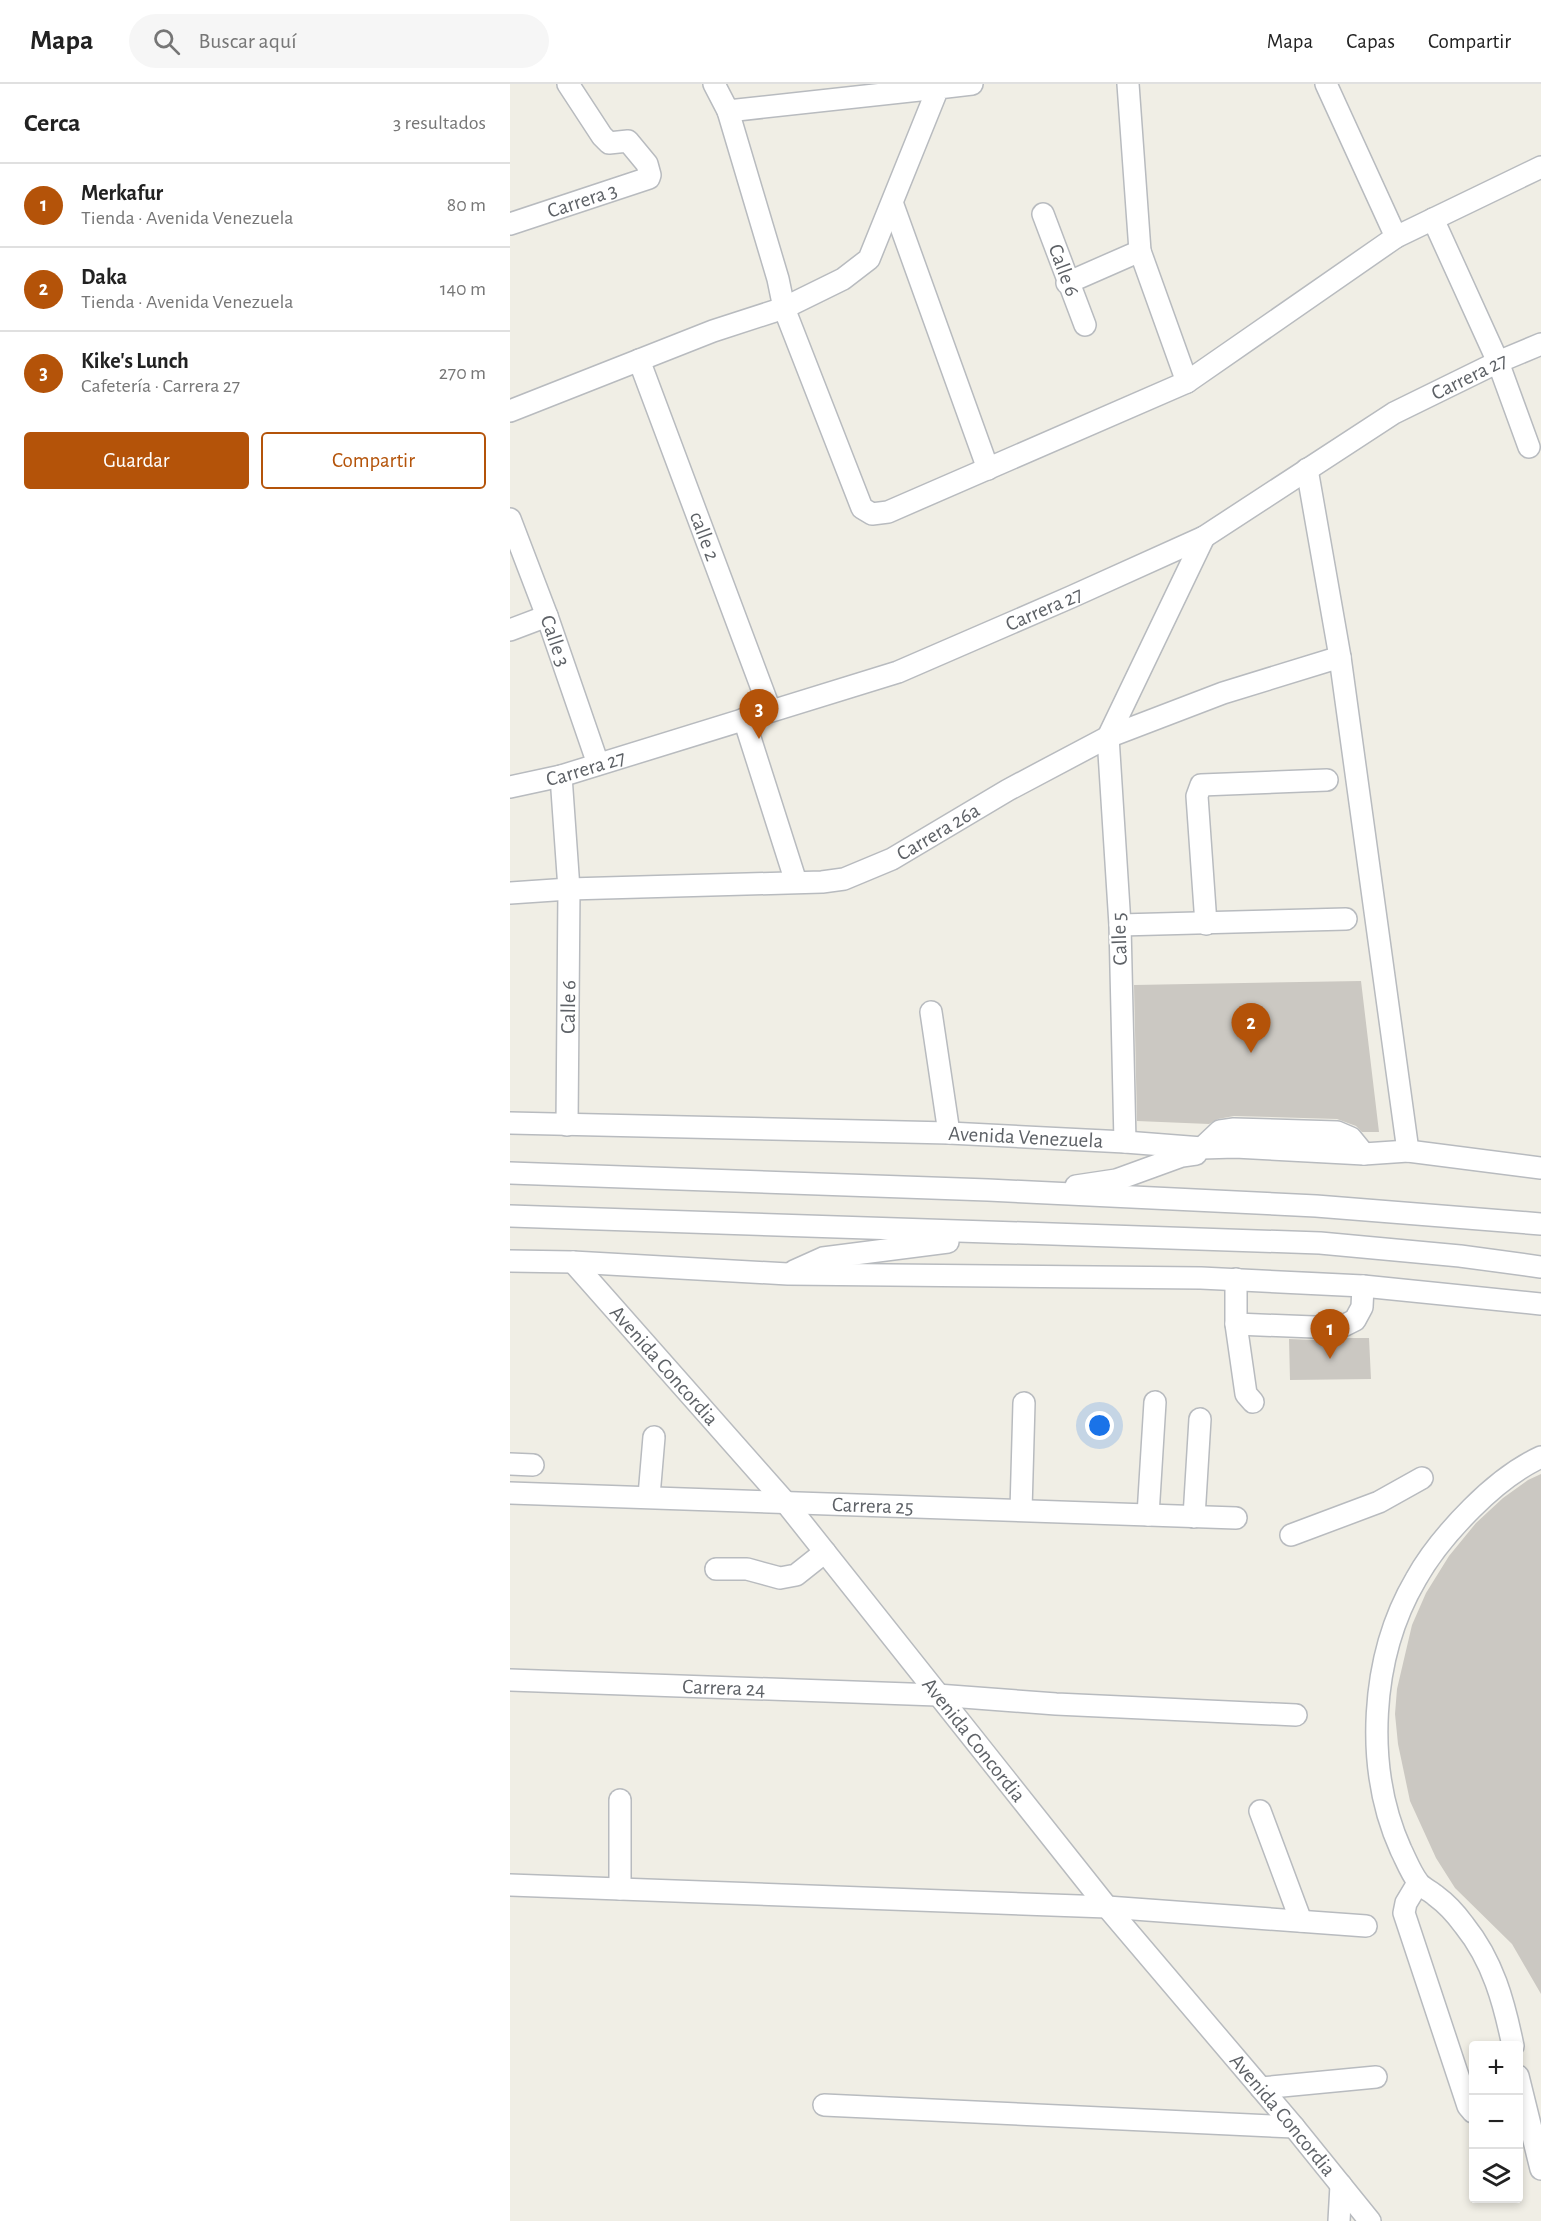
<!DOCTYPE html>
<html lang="es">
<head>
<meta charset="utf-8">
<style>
  :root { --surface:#fff; --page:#f6f6f6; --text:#222; --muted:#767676; --line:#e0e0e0; --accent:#b45309 }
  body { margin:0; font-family:"Alegreya Sans",sans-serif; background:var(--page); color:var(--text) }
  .controls { position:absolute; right:18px; bottom:18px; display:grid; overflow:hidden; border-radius:6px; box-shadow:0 3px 9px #0003 }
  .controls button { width:54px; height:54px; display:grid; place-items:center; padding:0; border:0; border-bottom:2px solid var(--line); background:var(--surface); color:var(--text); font:30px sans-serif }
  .you { position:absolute; left:590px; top:1342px; width:21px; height:21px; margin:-15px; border:4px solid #fff; border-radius:50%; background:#1a73e8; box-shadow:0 0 0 9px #1a73e833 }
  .badge { display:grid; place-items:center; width:39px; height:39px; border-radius:50%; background:var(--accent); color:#fff; font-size:20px; font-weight:700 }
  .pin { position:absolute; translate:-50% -50px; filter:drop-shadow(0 2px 3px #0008) }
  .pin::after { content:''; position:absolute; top:32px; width:21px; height:18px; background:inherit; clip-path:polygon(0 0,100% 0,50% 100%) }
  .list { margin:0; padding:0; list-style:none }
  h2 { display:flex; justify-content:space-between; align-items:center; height:78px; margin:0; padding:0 24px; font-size:26px }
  h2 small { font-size:20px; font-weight:400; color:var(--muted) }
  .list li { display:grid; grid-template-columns:39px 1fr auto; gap:18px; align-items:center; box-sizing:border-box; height:84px; padding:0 24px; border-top:2px solid var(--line) }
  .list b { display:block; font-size:22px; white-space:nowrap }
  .list p { margin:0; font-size:20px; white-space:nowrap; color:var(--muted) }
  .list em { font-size:20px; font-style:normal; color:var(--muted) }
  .actions { display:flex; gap:12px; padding:18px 24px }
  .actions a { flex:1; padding:14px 0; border:2px solid var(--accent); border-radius:6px; text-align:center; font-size:21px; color:var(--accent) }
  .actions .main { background:var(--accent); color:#fff }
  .icon { flex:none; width:33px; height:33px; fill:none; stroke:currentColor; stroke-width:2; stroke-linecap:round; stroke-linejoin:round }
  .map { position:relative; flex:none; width:1031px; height:2137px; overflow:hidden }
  header { display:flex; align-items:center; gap:36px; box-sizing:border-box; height:84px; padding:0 30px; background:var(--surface); border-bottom:2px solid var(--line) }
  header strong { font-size:28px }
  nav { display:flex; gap:33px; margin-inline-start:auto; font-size:21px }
  .search { width:420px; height:54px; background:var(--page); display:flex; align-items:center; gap:15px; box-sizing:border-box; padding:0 21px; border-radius:33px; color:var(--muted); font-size:22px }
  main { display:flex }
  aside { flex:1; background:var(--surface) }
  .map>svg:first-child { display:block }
</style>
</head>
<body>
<header>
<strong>Mapa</strong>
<div class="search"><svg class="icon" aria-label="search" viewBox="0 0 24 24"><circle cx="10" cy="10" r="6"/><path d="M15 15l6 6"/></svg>Buscar aquí</div>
<nav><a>Mapa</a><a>Capas</a><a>Compartir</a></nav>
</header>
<main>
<aside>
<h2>Cerca<small>3 resultados</small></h2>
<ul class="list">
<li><span class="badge">1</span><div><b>Merkafur</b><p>Tienda · Avenida Venezuela</p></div><em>80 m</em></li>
<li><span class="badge">2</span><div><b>Daka</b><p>Tienda · Avenida Venezuela</p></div><em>140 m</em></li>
<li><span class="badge">3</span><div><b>Kike's Lunch</b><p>Cafetería · Carrera 27</p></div><em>270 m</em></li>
</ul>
<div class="actions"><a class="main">Guardar</a><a>Compartir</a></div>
</aside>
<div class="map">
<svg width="1031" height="2137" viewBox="0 0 1031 2137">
  <rect width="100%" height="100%" fill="#f0eee5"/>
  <path fill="#cbc8c2" d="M851,897L869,1048H852L846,1042L827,1035L724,1032L708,1035L699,1040L627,1037L624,901Z
    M837,1254H859L861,1295L780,1296L779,1255L829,1257Z
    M1031,1390V1910L1002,1860L945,1804L926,1774L900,1717L888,1660L885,1630L887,1605L902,1541L916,1509L939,1472L966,1439L993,1414L1018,1396Z"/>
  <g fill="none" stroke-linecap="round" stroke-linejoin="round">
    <defs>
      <g id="minor">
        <path d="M204,0L218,27L268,195L274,224L352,424L362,430L378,428L677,298L886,153L1031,83"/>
        <path d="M618,0L630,167L677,298"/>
        <path d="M816,0L886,153"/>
        <path d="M218,27L428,4"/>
        <path d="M383,121L478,385"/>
        <path id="s1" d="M533,130L575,241"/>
        <path d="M923,135L988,278L1019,363"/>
        <path id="s2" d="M0,140L139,94L140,91L137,80L118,57L99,59L92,52L58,0"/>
        <path d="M557,199L630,167"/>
        <path id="s3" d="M129,276L260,626"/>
        <path d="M0,327L203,247L274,224L333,195L359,175L428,4L462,0"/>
        <path d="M797,385L830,573L898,1067"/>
        <path id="s4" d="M0,435L37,532L88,680"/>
        <path d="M0,546L37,532"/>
        <path d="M234,635L286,798"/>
        <path d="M51,692L59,805L57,1041"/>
        <path id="s5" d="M0,703L51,692L388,588L561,513L694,453L884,329L988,278L1031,260"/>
        <path id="s6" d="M0,809L59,805L312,798L334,795L382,775L498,706L598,653L713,609L830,573"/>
        <path d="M696,840L687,712L691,701L817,696"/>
        <path d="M610,841L836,835"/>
        <path d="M421,928L439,1049"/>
        <path id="s7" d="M0,1039L439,1049L615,1058L692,1064L725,1063L854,1070L898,1067L1031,1084"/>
        <path d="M615,1058L610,841L598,653L694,453"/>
        <path d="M692,1064L710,1047L724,1045L827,1048L841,1054L854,1070"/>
        <path d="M0,1089L478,1106L806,1122L1031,1140"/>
        <path d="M566,1102L606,1096L672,1072L686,1070"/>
        <path d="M0,1132L810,1159L950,1172L1031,1183"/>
        <path d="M0,1177L63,1178L278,1190L691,1194L853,1202L1031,1220"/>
        <path id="s8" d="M63,1178L276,1419L597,1823L784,2043L860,2137"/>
        <path d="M284,1187L313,1174L438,1158"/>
        <path d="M726,1195V1240L736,1310L743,1318"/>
        <path d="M726,1240L829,1244L845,1236L852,1223L853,1202"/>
        <path d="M0,1380L23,1381"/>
        <path id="s9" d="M0,1409L726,1434"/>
        <path d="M139,1412L144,1353"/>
        <path d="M511,1426L514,1319"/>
        <path d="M638,1431L645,1318"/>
        <path d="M684,1433L690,1335"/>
        <path d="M781,1451L869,1418L912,1394"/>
        <path d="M206,1485H237L270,1494L286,1491L315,1468"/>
        <path id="s10" d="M0,1596L427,1611L546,1620L786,1631"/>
        <path d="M110,1716V1805"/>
        <path d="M750,1727L791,1837"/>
        <path d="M908,1799L896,1819L894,1829L958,2022L963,2028"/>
        <path d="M0,1801L597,1823L856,1842"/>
        <path d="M1003,1962C994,1918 983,1877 954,1841C946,1830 937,1820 926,1812C921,1807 912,1804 908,1798C901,1789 896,1776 891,1766C854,1684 860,1573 906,1495C921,1468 941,1445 962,1424C982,1404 1005,1385 1031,1373"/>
        <path d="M1008,1992L1031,2085"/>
        <path d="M751,2004L866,1993"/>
        <path d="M314,2021L784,2043"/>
        <path d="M829,2137L831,2101"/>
      </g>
    </defs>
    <use href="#minor" stroke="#b8bbbf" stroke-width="24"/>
    <use href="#minor" stroke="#fff" stroke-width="21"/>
  </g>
  <g text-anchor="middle" stroke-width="4.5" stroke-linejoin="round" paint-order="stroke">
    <g font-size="21" fill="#5d6166" stroke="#fff">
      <text dy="7" stroke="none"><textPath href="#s2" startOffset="76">Carrera 3</textPath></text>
      <text dy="7" stroke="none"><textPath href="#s1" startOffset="60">Calle 6</textPath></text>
      <text dy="7" stroke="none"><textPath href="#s5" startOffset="1050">Carrera 27</textPath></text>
      <text dy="7" stroke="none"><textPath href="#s3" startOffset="188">calle 2</textPath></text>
      <text dy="7" stroke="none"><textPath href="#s5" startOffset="564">Carrera 27</textPath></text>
      <text dy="7" stroke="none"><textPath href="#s4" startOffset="130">Calle 3</textPath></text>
      <text dy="7" stroke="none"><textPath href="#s5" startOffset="78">Carrera 27</textPath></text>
      <text dy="7" stroke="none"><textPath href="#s6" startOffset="440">Carrera 26a</textPath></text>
      <text transform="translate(609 855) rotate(-92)" y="7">Calle 5</text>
      <text transform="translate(58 923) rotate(-89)" y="7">Calle 6</text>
      <text dy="7" stroke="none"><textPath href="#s7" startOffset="516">Avenida Venezuela</textPath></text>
      <text dy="7" stroke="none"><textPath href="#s8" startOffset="138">Avenida Concordia</textPath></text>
      <text dy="7" stroke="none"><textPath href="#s9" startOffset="363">Carrera 25</textPath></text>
      <text dy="7" stroke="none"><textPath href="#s10" startOffset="214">Carrera 24</textPath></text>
      <text dy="7" stroke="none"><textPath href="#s8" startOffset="624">Avenida Concordia</textPath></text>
      <text dy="7" stroke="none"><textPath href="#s8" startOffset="1110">Avenida Concordia</textPath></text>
    </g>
  </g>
</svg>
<div class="controls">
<button>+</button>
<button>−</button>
<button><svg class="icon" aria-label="layers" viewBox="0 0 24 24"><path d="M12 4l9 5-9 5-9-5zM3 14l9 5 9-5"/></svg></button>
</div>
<div class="you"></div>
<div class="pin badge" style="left:820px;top:1275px">1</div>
<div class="pin badge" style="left:741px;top:969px">2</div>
<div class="pin badge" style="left:249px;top:655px">3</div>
</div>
</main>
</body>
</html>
